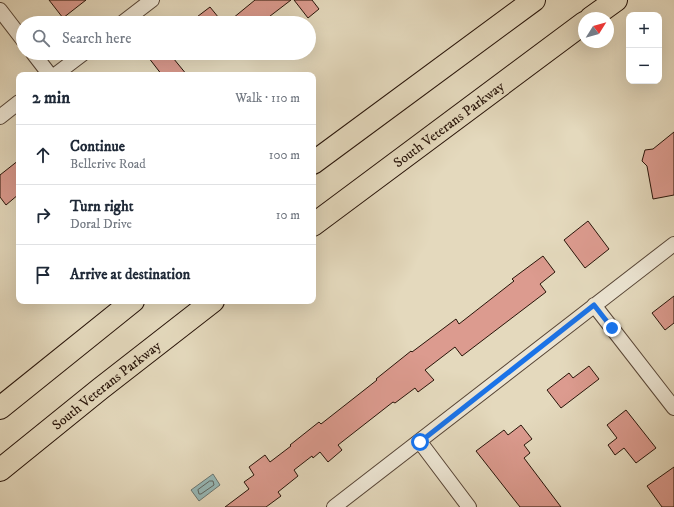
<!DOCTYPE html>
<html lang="en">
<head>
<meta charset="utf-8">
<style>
  :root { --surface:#fff; --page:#f2f2f3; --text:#1f2937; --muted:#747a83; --line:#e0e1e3 }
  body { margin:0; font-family:"IM FELL DW Pica",serif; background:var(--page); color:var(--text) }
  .controls { position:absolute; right:12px; top:12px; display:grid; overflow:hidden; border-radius:8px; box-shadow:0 4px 16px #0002 }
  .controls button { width:36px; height:36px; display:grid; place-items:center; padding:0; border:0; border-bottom:1px solid var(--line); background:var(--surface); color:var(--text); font:20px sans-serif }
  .compass { position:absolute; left:578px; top:12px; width:36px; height:36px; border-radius:50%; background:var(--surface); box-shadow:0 4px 16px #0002; rotate:53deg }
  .stop { position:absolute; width:12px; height:12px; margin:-9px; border:3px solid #1a73e8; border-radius:50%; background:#fff }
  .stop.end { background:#1a73e8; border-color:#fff; box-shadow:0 1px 4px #0008 }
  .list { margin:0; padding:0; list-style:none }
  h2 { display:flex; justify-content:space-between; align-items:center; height:52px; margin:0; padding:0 16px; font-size:17px }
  h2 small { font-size:13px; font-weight:400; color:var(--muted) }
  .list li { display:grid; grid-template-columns:26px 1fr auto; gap:12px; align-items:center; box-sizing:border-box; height:60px; padding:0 16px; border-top:1px solid var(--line) }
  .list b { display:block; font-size:15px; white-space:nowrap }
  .list p { margin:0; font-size:13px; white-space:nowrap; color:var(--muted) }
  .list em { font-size:13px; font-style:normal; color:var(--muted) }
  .icon { flex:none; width:22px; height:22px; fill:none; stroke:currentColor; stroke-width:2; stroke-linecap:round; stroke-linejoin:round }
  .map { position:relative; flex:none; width:674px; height:507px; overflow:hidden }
  .search { position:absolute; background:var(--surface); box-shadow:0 4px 16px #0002; left:16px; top:16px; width:300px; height:44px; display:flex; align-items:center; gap:10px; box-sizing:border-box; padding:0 14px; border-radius:22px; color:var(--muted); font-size:15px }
  .panel { position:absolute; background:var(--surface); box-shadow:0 4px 16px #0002; left:16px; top:72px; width:300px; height:232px; border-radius:8px }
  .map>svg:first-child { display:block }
</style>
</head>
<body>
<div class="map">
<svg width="674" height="507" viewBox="0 0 674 507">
  <rect width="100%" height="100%" fill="#e4d9bd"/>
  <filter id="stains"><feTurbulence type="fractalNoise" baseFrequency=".005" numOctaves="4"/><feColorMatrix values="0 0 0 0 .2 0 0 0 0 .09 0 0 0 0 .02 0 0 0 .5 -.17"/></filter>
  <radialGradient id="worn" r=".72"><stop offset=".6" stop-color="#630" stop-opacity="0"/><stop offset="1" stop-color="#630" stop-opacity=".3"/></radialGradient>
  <path fill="#97b9b8" stroke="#6b7772" d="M213,474L220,485L199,501L191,490Z"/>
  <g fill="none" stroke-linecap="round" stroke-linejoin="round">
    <path stroke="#606660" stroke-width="1" d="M210,481H213L214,485L201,494H199L198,490Z"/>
  </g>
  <path fill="#dc9b8f" stroke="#281409" d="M49,0H86L63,18Z
    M255,0H291L261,23H227Z
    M294,0H312L319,9L308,18Z
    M210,7L223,23H189Z
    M145,53H169L187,75H162Z
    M674,132V195L653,199L647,166L642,161L645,150L653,149Z
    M19,160V194L6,205L0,197V175Z
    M588,221L609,249L585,268L564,240Z
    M543,256L555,272L540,284L546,292L462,356L455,347L425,370L434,380L418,392L415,388L395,403L393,402L338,445L342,450L328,462L320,452L313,458L312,456L294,470L298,476L278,492L281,496L266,507H225L249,489L244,482L254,475L249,467L265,455L270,462L291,446L290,445L319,422L321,424L377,380L376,379L411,351L412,352L456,319L459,324L514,281L512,279Z
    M674,296V323L665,330L652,313Z
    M589,366L599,379L561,408L547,390L569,373L573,378Z
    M626,410L656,448L636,463L624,448L615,455L608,445L617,438L607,425Z
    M521,425L532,439L524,445L530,453L524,458L561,507H520L476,451L504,430L508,435Z
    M674,467V507H662L647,486Z"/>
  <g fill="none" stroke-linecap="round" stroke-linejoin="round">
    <defs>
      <path id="street" d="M0,10L23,40
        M122,23L152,0
        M33,53L50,75
        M55,75L84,53
        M0,117L19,102
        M594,305L674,408
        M420,442L469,507
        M334,507L674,244"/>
      <g id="highway">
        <path d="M591,18L616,0"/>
        <path d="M313,163L534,0"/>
        <path id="s1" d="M313,225L584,23"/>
        <path d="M0,408L133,301"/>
        <path id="s2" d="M0,470L100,389L213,301"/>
      </g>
    </defs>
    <use href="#street" stroke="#574536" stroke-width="16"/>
    <use href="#highway" stroke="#281409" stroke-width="24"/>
    <use href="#street" stroke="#ede6d4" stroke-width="14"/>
    <use href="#highway" stroke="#e4d9bd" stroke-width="22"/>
  </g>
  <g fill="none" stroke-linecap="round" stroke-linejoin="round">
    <path stroke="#1a73e8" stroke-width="5" d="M420,442L594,305L612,328"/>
  </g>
  <g text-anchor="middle" stroke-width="3.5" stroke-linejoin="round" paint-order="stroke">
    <g font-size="14" fill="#281409" stroke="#ede6d4">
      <text dy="5" stroke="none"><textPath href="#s1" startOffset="169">South Veterans Parkway</textPath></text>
      <text dy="5" stroke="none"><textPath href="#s2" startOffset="136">South Veterans Parkway</textPath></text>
    </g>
  </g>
  <rect width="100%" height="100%" filter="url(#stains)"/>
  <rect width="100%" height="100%" fill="url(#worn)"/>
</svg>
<div class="controls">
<button>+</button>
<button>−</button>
</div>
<svg class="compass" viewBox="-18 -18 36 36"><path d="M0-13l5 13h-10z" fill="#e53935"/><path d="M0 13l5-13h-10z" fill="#747a83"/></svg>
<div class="stop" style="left:420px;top:442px"></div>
<div class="stop end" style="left:612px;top:328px"></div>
<div class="search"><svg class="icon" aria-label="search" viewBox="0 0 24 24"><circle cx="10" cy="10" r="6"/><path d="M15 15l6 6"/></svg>Search here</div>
<section class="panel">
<h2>2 min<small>Walk · 110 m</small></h2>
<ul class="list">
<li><svg class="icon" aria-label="ahead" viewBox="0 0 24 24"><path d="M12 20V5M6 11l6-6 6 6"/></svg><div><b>Continue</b><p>Bellerive Road</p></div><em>100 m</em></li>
<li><svg class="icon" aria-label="right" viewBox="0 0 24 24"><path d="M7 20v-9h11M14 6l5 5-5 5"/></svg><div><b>Turn right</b><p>Doral Drive</p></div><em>10 m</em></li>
<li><svg class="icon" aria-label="arrive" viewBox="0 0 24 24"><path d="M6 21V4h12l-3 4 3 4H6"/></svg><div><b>Arrive at destination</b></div></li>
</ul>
</section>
</div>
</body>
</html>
